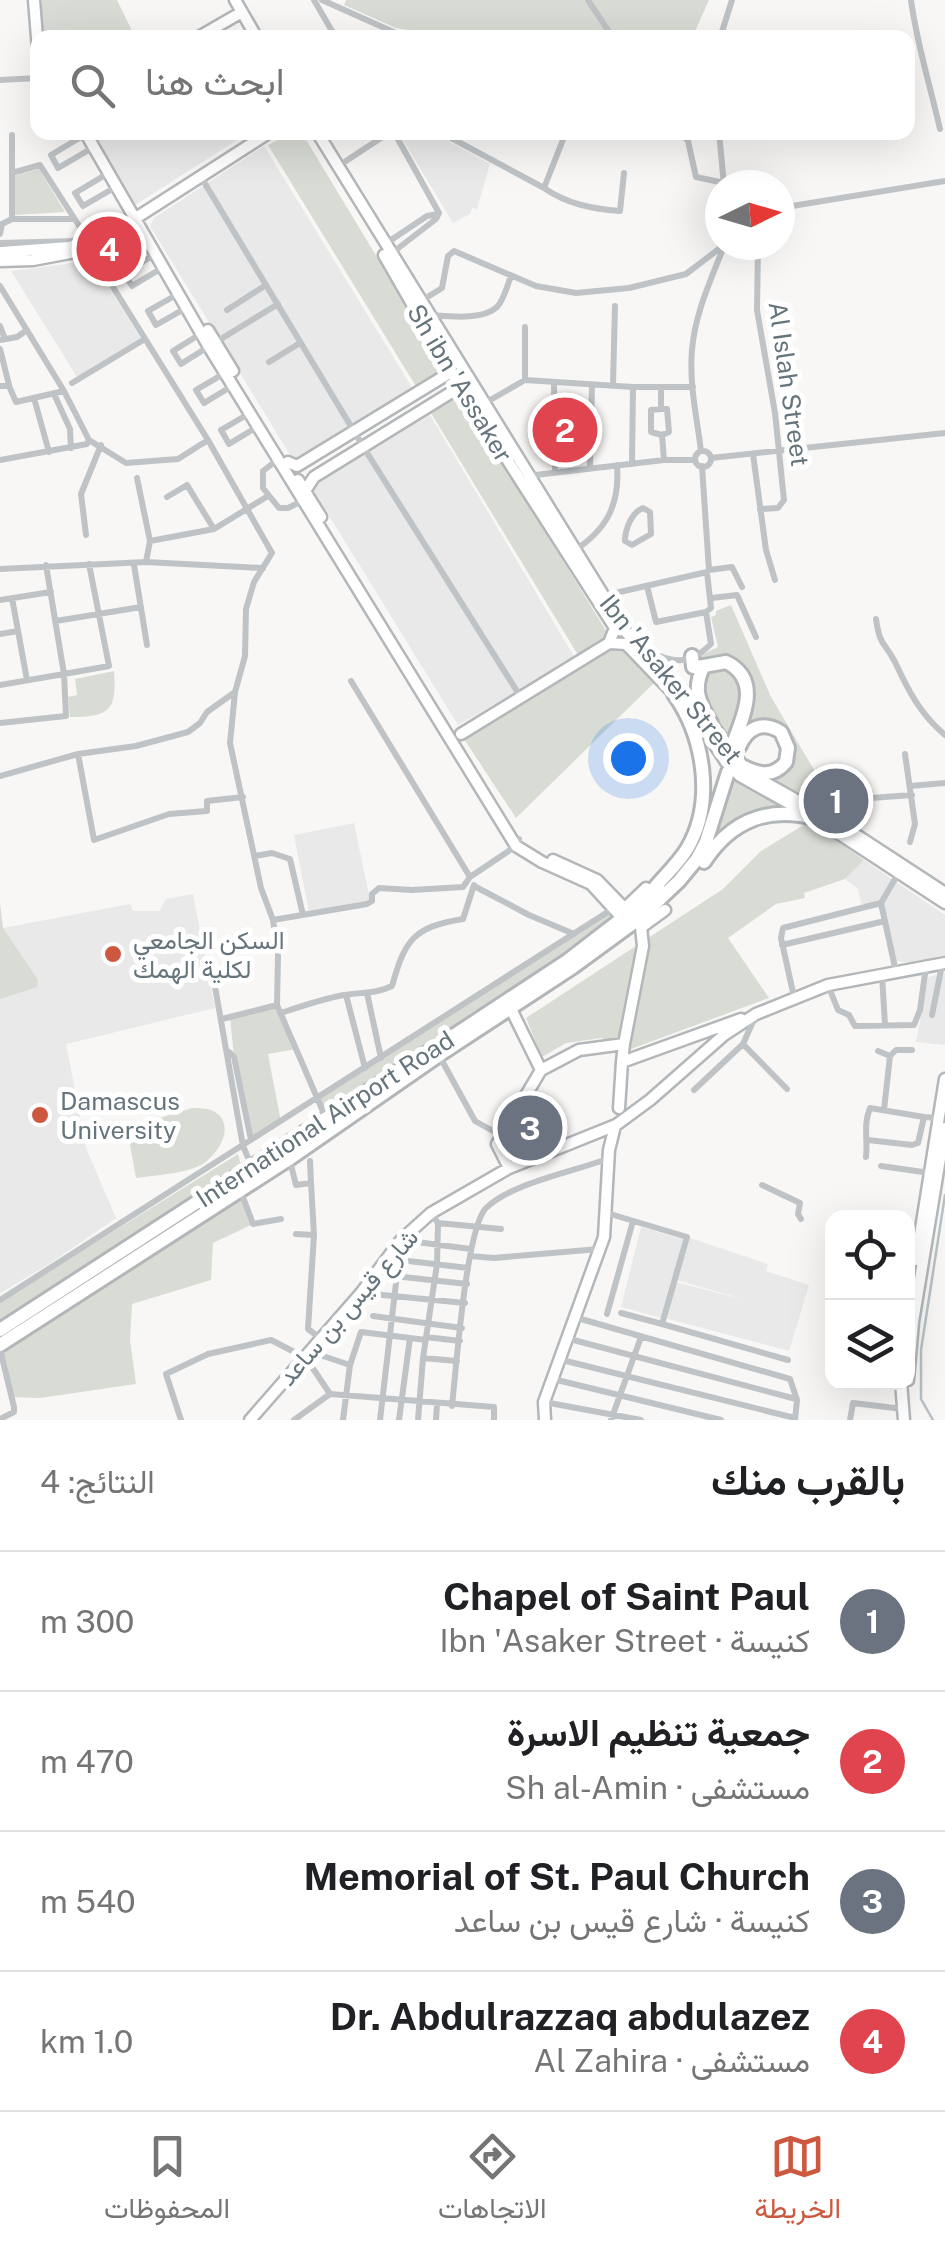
<!DOCTYPE html>
<html lang="ar">
<head>
<meta charset="utf-8">
<style>
  :root { --surface:#fff; --page:#f2f2f2; --text:#202124; --muted:#757577; --line:#e0e0e0; --accent:#cd5840 }
  body { margin:0; font-family:"Public Sans",Vazirmatn,sans-serif; background:var(--page); color:var(--text); direction:rtl }
  .controls { position:absolute; right:30px; bottom:30px; display:grid; overflow:hidden; border-radius:20px; box-shadow:0 10px 40px #0002 }
  .controls button { width:90px; height:90px; display:grid; place-items:center; padding:0; border:0; border-bottom:2px solid var(--line); background:var(--surface); color:var(--text); font:50px sans-serif }
  .compass { position:absolute; left:705px; top:170px; width:90px; height:90px; border-radius:50%; background:var(--surface); box-shadow:0 10px 40px #0002; rotate:85deg }
  .you { position:absolute; left:628px; top:758px; width:35px; height:35px; margin:-25px; border:8px solid #fff; border-radius:50%; background:#1a73e8; box-shadow:0 0 0 15px #1a73e833 }
  .badge { display:grid; place-items:center; width:65px; height:65px; border-radius:50%; background:var(--accent); color:#fff; font-size:32px; font-weight:700 }
  .pin { position:absolute; translate:-50% -50%; border:5px solid #fff; box-shadow:0 2px 10px #0006 }
  .list { margin:0; padding:0; list-style:none }
  h2 { display:flex; justify-content:space-between; align-items:center; height:130px; margin:0; padding:0 40px; font-size:42px }
  h2 small { font-size:32px; font-weight:400; color:var(--muted) }
  .list li { display:grid; grid-template-columns:65px 1fr auto; gap:30px; align-items:center; box-sizing:border-box; height:140px; padding:0 40px; border-top:2px solid var(--line) }
  .list b { display:block; font-size:38px; white-space:nowrap }
  .list p { margin:0; font-size:32px; white-space:nowrap; color:var(--muted) }
  .list em { font-size:32px; font-style:normal; color:var(--muted) }
  .icon { flex:none; width:55px; height:55px; fill:none; stroke:currentColor; stroke-width:2; stroke-linecap:round; stroke-linejoin:round }
  .map { position:relative; flex:none; width:945px; height:1420px; overflow:hidden; direction:ltr }
  .search { position:absolute; background:var(--surface); box-shadow:0 10px 40px #0002; left:30px; right:30px; top:30px; height:110px; display:flex; align-items:center; gap:25px; box-sizing:border-box; padding:0 35px; border-radius:20px; color:var(--muted); font-size:38px }
  .sheet { height:690px; background:var(--surface) }
  nav { display:flex; justify-content:space-around; align-items:center; box-sizing:border-box; height:140px; border-top:2px solid var(--line); background:var(--surface); font-size:28px; color:var(--muted) }
  nav a { display:grid; justify-items:center; gap:5px }
  nav .on { color:var(--accent) }
  .map>svg:first-child { display:block }
</style>
</head>
<body>
<div class="map">
<svg width="945" height="1420" viewBox="0 0 945 1420">
  <rect width="100%" height="100%" fill="#f8f7f5"/>
  <path fill="#e8e9e8" d="M91,133H248L135,205Z
    M399,133H434L490,164L477,209L472,208L470,214L453,223Z
    M264,146L413,389L298,458H292L150,226L154,218Z
    M81,262L102,276L141,339L77,377L11,271Z
    M430,415L575,658L458,725L312,488L314,484Z
    M354,823L370,900L309,912L294,835Z
    M864,860L945,915V955L910,963L892,960L879,908L861,904L858,889L845,879Z
    M193,894L215,1008L66,1044L86,1148L116,1218L51,1263L0,1293V904L3,928L130,904L133,911H159L166,899Z
    M945,973V1045L916,1042L928,977Z
    M641,1227L685,1240L662,1318L621,1307Z
    M690,1238L768,1264L766,1271L809,1285L789,1351L665,1318L675,1282L746,1300L677,1280Z"/>
  <path fill="#d8dcd5" d="M42,0H117L135,37H42Z
    M346,0H709L692,38L451,37L396,28L344,5Z
    M291,133H302L444,368L417,388L268,145Z
    M39,169L65,212L15,215L14,176Z
    M460,394L610,637L578,655L431,413Z
    M731,605L771,697L823,785C799,799 793,790 769,779L793,752L791,739L784,728L740,733L743,668C726,652 715,654 696,665L697,657L718,647L711,617L716,615V611Z
    M622,646L654,683L516,818L464,739L612,647Z
    M722,666L741,678L744,703L730,740L700,690L707,671Z
    M114,671C117,710 110,717 70,717L68,697L77,695L75,679Z
    M734,777L790,808L710,844Z
    M810,821L864,860L845,879L804,893L805,898L776,904L728,938L769,998L631,1049L601,1038L566,1043L542,1057L526,1018L723,889L761,851Z
    M0,904L3,928L38,980L37,987L0,999Z
    M613,909L619,915L586,941L323,1111L318,1099Z
    M277,1005L296,1049L268,1054L281,1122L251,1140L234,1057L230,1017Z
    M192,1108C199,1108 209,1108 215,1112C237,1126 217,1156 201,1165C183,1174 156,1175 136,1178L127,1128Z
    M238,1154L241,1165L0,1320V1302Z
    M243,1198L253,1224L213,1243L211,1280L132,1304L130,1340L136,1384L40,1398L11,1397L2,1356L8,1348Z"/>
  <g fill="none" stroke-linecap="round" stroke-linejoin="round">
    <path stroke="#b7c1c5" stroke-width="2.5" d="M933,1420L921,1399V1350L945,1195"/>
    <defs>
      <path id="major" d="M34,0L38,50
        M235,0L257,38
        M197,38L242,12
        M85,132L209,347L516,846L542,862L591,884L622,918
        M317,132L626,632L711,723L748,773L838,823L945,893
        M0,252L70,247L104,232
        M384,255L451,372L615,628L609,643
        M0,261L33,260L86,250L270,132
        M208,330L233,371
        M288,462L297,466L451,372
        M298,480L321,517
        M305,491L314,477L460,387
        M461,734L609,643L626,644L697,718L726,762L740,776L815,818L945,903
        M553,860L597,880L629,913
        M625,908L646,888
        M643,926L665,910
        M511,1009L541,1070
        M624,1044L643,946L640,918
        M619,1108L622,1062
        M509,1168L497,1144L541,1070L579,1050L624,1044L622,1062L741,1019
        M916,1260L945,1079
        M908,1380L913,1322L945,1128
        M901,1382L904,1420
        M250,1420L361,1293L401,1240L431,1213L509,1168L616,1125L650,1100L724,1035L756,1014L828,985L945,963
        M545,1420L544,1402L604,1237L609,1150L615,1126"/>
      <path id="highway" d="M692,656L693,667L704,666
        M711,723C699,703 692,688 704,666L726,662C761,679 744,715 733,743
        M739,747C747,728 762,720 781,732L788,748L786,762C772,779 757,774 740,765
        M704,862C731,820 768,806 815,818
        M652,891C663,877 677,865 687,849C715,802 704,737 674,694
        M447,1040L567,961L659,890
        M0,1330L430,1051
        M0,1345L289,1159L439,1055L573,967L640,918L679,881L697,859L706,842L728,772"/>
    </defs>
    <use href="#major" stroke="#b3b7ba" stroke-width="15"/>
    <use href="#highway" stroke="#b3b6b9" stroke-width="18"/>
    <path stroke="#bfc3c6" stroke-width="6" d="M314,0L336,38
      M322,0L407,38
      M588,0L613,38
      M911,0C917,45 930,85 940,129
      M720,38L732,0
      M0,80L38,78
      M440,132L544,188L566,132
      M680,132L688,141L696,177L724,183
      M719,132L724,185
      M86,134L51,155L58,168L94,147
      M346,161L390,132
      M12,173L40,165L85,235
      M107,174L75,193L83,206L114,188
      M201,177L364,448L520,696
      M544,188C567,204 593,209 620,211L624,173
      M780,208L945,181
      M12,219H74
      M0,234L2,224L12,219V135
      M0,243L76,241
      M385,244L427,216L438,214
      M758,245L757,310L775,413L784,500L778,508L760,509
      M86,250L103,271L208,440L272,553L254,582L246,609L245,656L235,692L230,743L261,888L273,920L278,956L277,1005L325,1116
      M392,253L436,219L439,213L394,132
      M154,255L124,273L132,286L162,268
      M0,286L64,391L89,440L87,444L0,460
      M178,294L148,311L156,325L186,308
      M421,301L442,288L448,256L454,251L536,286L576,293L629,288L686,274L724,245
      M227,310L266,285
      M429,315C447,316 482,321 497,307C504,300 507,286 511,276
      M0,326L5,339
      M202,333L173,351L181,364L208,347
      M0,340L17,337L27,330
      M216,342L278,304
      M0,349L9,385
      M269,362L300,343
      M225,373L196,390L204,403L232,386
      M525,380V327
      M72,383L145,339
      M554,383L555,471
      M613,385L615,306
      M0,386H9L16,402L64,391
      M661,388V409H667L669,432L662,435L664,460
      M54,394L70,429L71,448
      M34,398L49,452
      M485,403L525,380L633,387H693
      M661,409L651,410V432L662,435
      M250,413L221,430L229,444L257,427
      M89,440L126,463L178,459L208,440
      M701,451C697,418 689,384 692,350C695,313 711,280 724,246
      M695 459a8 8 0 1 1 16 0a8 8 0 1 1-16 0Z
      M753,454L766,550L775,580
      M711,458L945,433
      M277,460L263,471V488L279,508H288L302,501
      M632,464L633,387
      M590,468L592,385
      M527,476L664,460H695
      M137,478L150,541L146,562
      M167,497L187,485L214,529
      M643,508L650,512L651,534L632,545L625,541C625,529 632,512 643,508Z
      M86,535L81,494L101,445
      M150,541L214,529L268,496
      M574,551C607,529 620,505 617,465
      M46,565L64,674L109,666L89,564
      M134,565L147,645
      M0,569L146,562L263,568
      M709,570L732,567L742,587
      M647,586L656,622L706,612
      M602,596L707,572
      M12,598L27,680
      M712,598L737,595L756,637
      M0,600L51,592
      M876,619C880,647 884,641 895,662C908,690 920,714 945,735
      M56,621L141,607
      M0,634L18,631
      M647,651C673,663 689,666 711,644L706,612L711,608L707,572L709,570L702,466
      M351,681L470,877
      M0,685L64,674L66,716L0,723
      M78,754L94,840L169,814L207,811V801L243,797
      M905,754L915,824L910,842
      M0,776L78,754L136,746L188,732L200,723L207,712L235,692
      M910,786L945,783
      M871,798L912,795
      M255,856L272,853L290,859L303,915
      M474,886L529,915L574,934
      M273,920L367,904L372,901V894L379,888L412,890L463,887L470,877L516,846L519,839
      M782,945L885,921
      M896,972L881,903L898,874
      M882,975L885,1025
      M214,981L243,1146L252,1167
      M828,985L838,1010L849,1015L855,1026L914,1025L920,1010L926,967
      M367,993L381,1058
      M346,995L365,1068
      M794,997L781,938L783,928L881,903
      M281,1013C302,1006 322,999 344,995C361,992 376,994 392,986C405,940 413,927 463,919L474,885
      M932,1015L942,965
      M222,1019L277,1005
      M743,1044L787,1089
      M878,1051L890,1056L896,1050H912
      M229,1052L234,1057L251,1140
      M440,1057L475,1121L502,1136
      M694,1090L743,1044L756,1015
      M884,1110L890,1056
      M868,1140L912,1145L918,1143L924,1117L939,1118
      M866,1157C868,1139 863,1125 870,1108L924,1117
      M290,1161L296,1185L311,1183L314,1235L308,1329L320,1338
      M310,1161L311,1183
      M881,1166L930,1173
      M762,1185L800,1203L798,1214L801,1219
      M241,1192L253,1224L281,1219
      M607,1213L687,1237L662,1324L788,1360
      M438,1223L501,1229
      M296,1234L314,1235
      M470,1256L494,1258L599,1249
      M400,1260L468,1268
      M376,1274L467,1284
      M362,1293L465,1303
      M0,1300L614,908
      M621,1313L662,1324
      M829,1313L832,1314
      M607,1314L633,1221
      M373,1316L462,1328
      M574,1317L790,1379L797,1400L795,1420
      M426,1337L460,1341
      M566,1338L796,1399
      M0,1349L14,1407V1412L0,1419
      M311,1352L350,1365
      M423,1358L457,1361
      M558,1359L795,1418
      M553,1379L721,1420
      M330,1394L494,1407V1420
      M544,1402L641,1420
      M452,1406C456,1371 466,1228 486,1208C512,1183 572,1172 607,1159
      M181,1420L166,1374L208,1354L271,1340L306,1358L330,1394L294,1420
      M343,1420L350,1365L361,1332L426,1340
      M380,1420L401,1240L471,1249
      M399,1420L410,1338
      M418,1420L423,1358L437,1264L438,1223L431,1213
      M436,1420L437,1404
      M611,1420L641,1337
      M850,1420L853,1403L903,1409"/>
    <use href="#major" stroke="#fff" stroke-width="10"/>
    <use href="#highway" stroke="#fff" stroke-width="12"/>
  </g>
  <g fill="#cd5840" stroke="#fff" stroke-width="4">
    <circle cx="113" cy="954" r="10"/>
    <circle cx="40" cy="1115" r="10"/>
  </g>
  <g text-anchor="middle" stroke-width="10" stroke-linejoin="round" paint-order="stroke">
    <g font-size="25" fill="#66747c" stroke="#fff">
      <text transform="translate(460 383) rotate(59)" y="9">Sh ibn 'Assaker</text>
      <text transform="translate(789 384) rotate(82)" y="9">Al Islah Street</text>
      <text transform="translate(671 679) rotate(51)" y="9">Ibn 'Asaker Street</text>
      <text transform="translate(325 1119) rotate(-33)" y="9">International Airport Road</text>
      <text transform="translate(348 1307) rotate(-49)" y="9">شارع قيس بن ساعد</text>
    </g>
    <g font-size="25" fill="#66747c" stroke="#fff" text-anchor="start">
      <text x="133" y="949">السكن الجامعي<tspan x="133" dy="29">لكلية الهمك</tspan></text>
      <text x="60" y="1110">Damascus<tspan x="60" dy="29">University</tspan></text>
    </g>
  </g>
</svg>
<div class="controls">
<button><svg class="icon" aria-label="locate" viewBox="0 0 24 24"><circle cx="12" cy="12" r="6"/><path d="M12 2v4M12 18v4M2 12h4M18 12h4"/></svg></button>
<button><svg class="icon" aria-label="layers" viewBox="0 0 24 24"><path d="M12 4l9 5-9 5-9-5zM3 14l9 5 9-5"/></svg></button>
</div>
<svg class="compass" viewBox="-18 -18 36 36"><path d="M0-13l5 13h-10z" fill="#e53935"/><path d="M0 13l5-13h-10z" fill="#757577"/></svg>
<div class="you"></div>
<div class="pin badge" style="left:836px;top:801px;background:#6b7280">1</div>
<div class="pin badge" style="left:565px;top:430px;background:#e0444e">2</div>
<div class="pin badge" style="left:530px;top:1128px;background:#6b7280">3</div>
<div class="pin badge" style="left:109px;top:249px;background:#e0444e">4</div>
<div class="search"><svg class="icon" aria-label="search" viewBox="0 0 24 24"><circle cx="10" cy="10" r="6"/><path d="M15 15l6 6"/></svg>ابحث هنا</div>
</div>
<section class="sheet">
<h2>بالقرب منك<small>النتائج: 4</small></h2>
<ul class="list">
<li><span class="badge" style="background:#6b7280">1</span><div><b>Chapel of Saint Paul</b><p>كنيسة · Ibn 'Asaker Street</p></div><em>300 m</em></li>
<li><span class="badge" style="background:#e0444e">2</span><div><b>جمعية تنظيم الاسرة</b><p>مستشفى · Sh al-Amin</p></div><em>470 m</em></li>
<li><span class="badge" style="background:#6b7280">3</span><div><b>Memorial of St. Paul Church</b><p>كنيسة · شارع قيس بن ساعد</p></div><em>540 m</em></li>
<li><span class="badge" style="background:#e0444e">4</span><div><b>Dr. Abdulrazzaq abdulazez</b><p>مستشفى · Al Zahira</p></div><em>1.0 km</em></li>
</ul>
</section>
<nav>
<a class="on"><svg class="icon" aria-label="map" viewBox="0 0 24 24"><path d="M3 6l6-2 6 2 6-2v14l-6 2-6-2-6 2zM9 4v14M15 6v14"/></svg>الخريطة</a>
<a><svg class="icon" aria-label="directions" viewBox="0 0 24 24"><path d="M12 3l9 9-9 9-9-9zM9 14v-3h6M13 9l2 2-2 2"/></svg>الاتجاهات</a>
<a><svg class="icon" aria-label="saved" viewBox="0 0 24 24"><path d="M7 4h10v16l-5-4-5 4z"/></svg>المحفوظات</a>
</nav>
</body>
</html>
